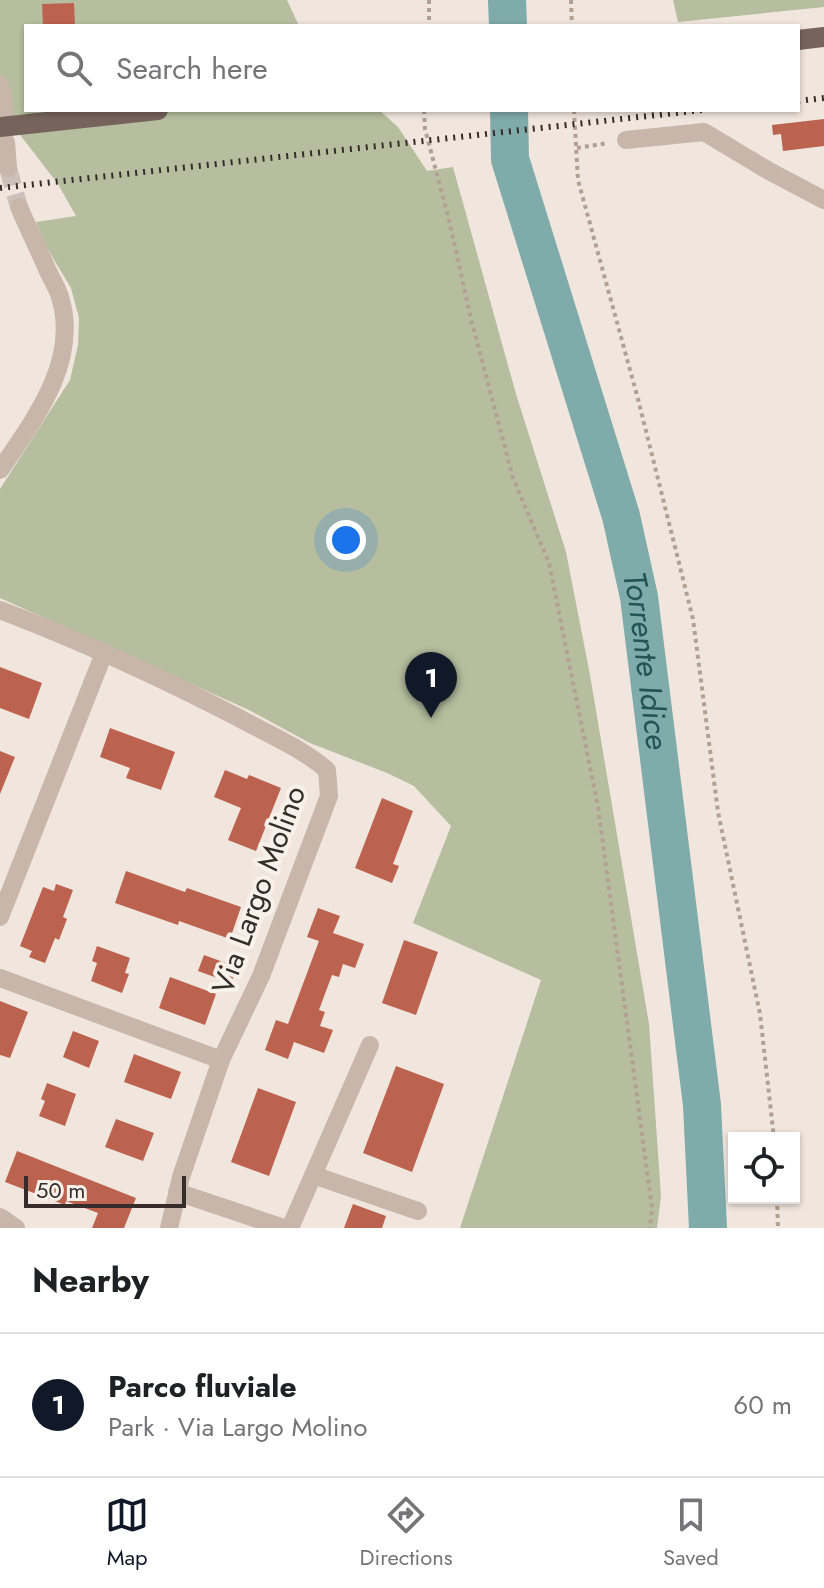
<!DOCTYPE html>
<html lang="en">
<head>
<meta charset="utf-8">
<style>
  :root { --surface:#fff; --page:#f6f6f6; --text:#202124; --muted:#757577; --line:#e0e0e0; --accent:#111827 }
  body { margin:0; font-family:Jost,sans-serif; background:var(--page); color:var(--text) }
  .controls { position:absolute; right:24px; bottom:24px; display:grid; overflow:hidden; border-radius:0px; box-shadow:0 2px 6px #0004 }
  .controls button { width:72px; height:72px; display:grid; place-items:center; padding:0; border:0; border-bottom:2px solid var(--line); background:var(--surface); color:var(--text); font:40px sans-serif }
  .scale { position:absolute; left:24px; bottom:20px; width:162px; box-sizing:border-box; padding-left:8px; border:4px solid #362c29; border-top:0; font-size:22px; line-height:28px; white-space:nowrap; color:#362c29; -webkit-text-stroke:6px #f8f1ea; paint-order:stroke }
  .you { position:absolute; left:346px; top:540px; width:28px; height:28px; margin:-20px; border:6px solid #fff; border-radius:50%; background:#1a73e8; box-shadow:0 0 0 12px #1a73e833 }
  .badge { display:grid; place-items:center; width:52px; height:52px; border-radius:50%; background:var(--accent); color:#fff; font-size:26px; font-weight:700 }
  .pin { position:absolute; translate:-50% -66px; filter:drop-shadow(0 2px 4px #0008) }
  .pin::after { content:''; position:absolute; top:42px; width:28px; height:24px; background:inherit; clip-path:polygon(0 0,100% 0,50% 100%) }
  .list { margin:0; padding:0; list-style:none }
  h2 { display:flex; justify-content:space-between; align-items:center; height:104px; margin:0; padding:0 32px; font-size:34px }
  h2 small { font-size:26px; font-weight:400; color:var(--muted) }
  .list li { display:grid; grid-template-columns:52px 1fr auto; gap:24px; align-items:center; box-sizing:border-box; height:144px; padding:0 32px; border-top:2px solid var(--line) }
  .list b { display:block; font-size:30px; white-space:nowrap }
  .list p { margin:0; font-size:26px; white-space:nowrap; color:var(--muted) }
  .list em { font-size:26px; font-style:normal; color:var(--muted) }
  .icon { flex:none; width:44px; height:44px; fill:none; stroke:currentColor; stroke-width:2; stroke-linecap:round; stroke-linejoin:round }
  .map { position:relative; flex:none; width:824px; height:1228px; overflow:hidden }
  .search { position:absolute; background:var(--surface); box-shadow:0 2px 6px #0004; left:24px; right:24px; top:24px; height:88px; display:flex; align-items:center; gap:20px; box-sizing:border-box; padding:0 28px; border-radius:0px; color:var(--muted); font-size:30px }
  .sheet { height:248px; background:var(--surface) }
  nav { display:flex; justify-content:space-around; align-items:center; box-sizing:border-box; height:112px; border-top:2px solid var(--line); background:var(--surface); font-size:22px; color:var(--muted) }
  nav a { display:grid; justify-items:center; gap:4px }
  nav .on { color:var(--accent) }
  .map>svg:first-child { display:block }
</style>
</head>
<body>
<div class="map">
<svg width="824" height="1228" viewBox="0 0 824 1228">
  <rect width="100%" height="100%" fill="#f0e6de"/>
  <path fill="#b6be9f" d="M0,0H287L299,26H26V110H379L398,127L427,171L453,167L516,394L566,552L590,675L649,1024L661,1196L657,1228H460L541,980L413,923L451,826L414,786L387,773L310,743L249,710L0,598V489L70,380L78,345L79,318L71,288L44,243L36,222L76,216L58,184L0,109Z
    M673,0H824V7L678,22Z"/>
  <g fill="none" stroke-linecap="round" stroke-linejoin="round">
    <g stroke="#7fabaa" stroke-width="38">
      <path d="M507,0L508,26"/>
      <path id="s1" d="M509,110L510,159L621,516L639,597L702,1105L708,1228"/>
    </g>
  </g>
  <path fill="#bc6350" d="M74,3L75,26H43L42,4Z
    M824,119V146L783,151L781,134L773,135L772,125Z
    M0,667L42,683L29,719L0,708Z
    M110,728L175,752L161,790L126,778L130,768L100,757Z
    M0,751L15,757L0,794Z
    M225,770L247,779L249,775L281,788L256,851L228,840L241,808L214,797Z
    M382,798L413,811L393,864L399,866L392,883L355,868Z
    M126,871L185,892L187,888L241,907L230,939L179,921L178,925L115,903Z
    M56,884L73,890L63,917L67,919L59,940L55,938L45,963L29,957L32,951L20,946L43,887L54,891Z
    M318,908L340,916L333,933L364,944L355,968L343,964L339,977L332,975L319,1010L325,1012L320,1026L333,1030L324,1053L294,1042L288,1059L265,1050L276,1020L288,1024L319,941L307,937Z
    M404,940L438,952L416,1015L382,1003Z
    M97,946L130,958L125,973L129,974L122,993L91,981L97,963L92,961Z
    M204,955L237,967L231,983L198,971Z
    M170,977L216,994L205,1025L159,1008Z
    M0,1001L28,1012L10,1058L0,1055Z
    M73,1031L99,1041L89,1068L63,1057Z
    M134,1054L181,1072L171,1099L124,1082Z
    M396,1066L444,1084L412,1172L363,1153Z
    M47,1083L76,1094L65,1126L39,1116L45,1101L41,1099Z
    M258,1088L296,1102L269,1176L231,1162Z
    M116,1119L154,1133L143,1161L105,1147Z
    M17,1151L136,1198L124,1228H92L98,1213L66,1201L65,1205L5,1182Z
    M353,1204L386,1216L382,1228H344Z"/>
  <g fill="none" stroke-linecap="round" stroke-linejoin="round">
    <path stroke="#cbc1ba" stroke-width="18" stroke-dasharray="18 9" stroke-linecap="butt" d="M8,168L19,207"/>
    <path stroke="#b3a095" stroke-width="4" stroke-dasharray="4 4" stroke-linecap="butt" d="M429,0V26
      M571,0L572,26
      M424,110L425,129L449,220L471,319L513,478L549,563L598,807L652,1208L650,1228
      M574,110L578,180L638,399L693,619L718,812L760,1014L774,1138
      M577,148L608,143
      M777,1198L778,1228"/>
    <path stroke="#c8b6ab" stroke-width="18" d="M0,85L5,109
      M626,140L704,132L769,171L824,200
      M6,142L8,168
      M0,470C34,420 80,361 60,297C57,287 51,278 47,269C38,248 28,228 19,207
      M0,610C81,641 160,677 237,717C268,734 300,747 327,770L329,796L261,976L221,1060L181,1177L169,1228
      M0,917L104,653
      M0,978L221,1060
      M313,1175L418,1211
      M177,1192L284,1228
      M0,1217L16,1228
      M290,1228L370,1045"/>
    <path stroke="#76635c" stroke-width="20" d="M798,40L824,37
      M0,127L158,110"/>
    <path stroke="#362c29" stroke-width="6" stroke-dasharray="2 6" stroke-linecap="butt" d="M798,101L824,98
      M0,188L702,110"/>
  </g>
  <g text-anchor="middle" stroke-width="8" stroke-linejoin="round" paint-order="stroke">
    <g font-size="30" fill="#362c29" stroke="#f8f1ea">
      <text transform="translate(259 890) rotate(-70)" y="10">Via Largo Molino</text>
    </g>
    <g font-size="32" font-style="italic" fill="#225454" stroke="#f8f1ea">
      <text dy="11" stroke="none"><textPath href="#s1" startOffset="570">Torrente Idice</textPath></text>
    </g>
  </g>
</svg>
<div class="controls">
<button><svg class="icon" aria-label="locate" viewBox="0 0 24 24"><circle cx="12" cy="12" r="6"/><path d="M12 2v4M12 18v4M2 12h4M18 12h4"/></svg></button>
</div>
<div class="scale">50 m</div>
<div class="you"></div>
<div class="pin badge" style="left:431px;top:718px">1</div>
<div class="search"><svg class="icon" aria-label="search" viewBox="0 0 24 24"><circle cx="10" cy="10" r="6"/><path d="M15 15l6 6"/></svg>Search here</div>
</div>
<section class="sheet">
<h2>Nearby<small></small></h2>
<ul class="list">
<li><span class="badge">1</span><div><b>Parco fluviale</b><p>Park · Via Largo Molino</p></div><em>60 m</em></li>
</ul>
</section>
<nav>
<a class="on"><svg class="icon" aria-label="map" viewBox="0 0 24 24"><path d="M3 6l6-2 6 2 6-2v14l-6 2-6-2-6 2zM9 4v14M15 6v14"/></svg>Map</a>
<a><svg class="icon" aria-label="directions" viewBox="0 0 24 24"><path d="M12 3l9 9-9 9-9-9zM9 14v-3h6M13 9l2 2-2 2"/></svg>Directions</a>
<a><svg class="icon" aria-label="saved" viewBox="0 0 24 24"><path d="M7 4h10v16l-5-4-5 4z"/></svg>Saved</a>
</nav>
</body>
</html>
